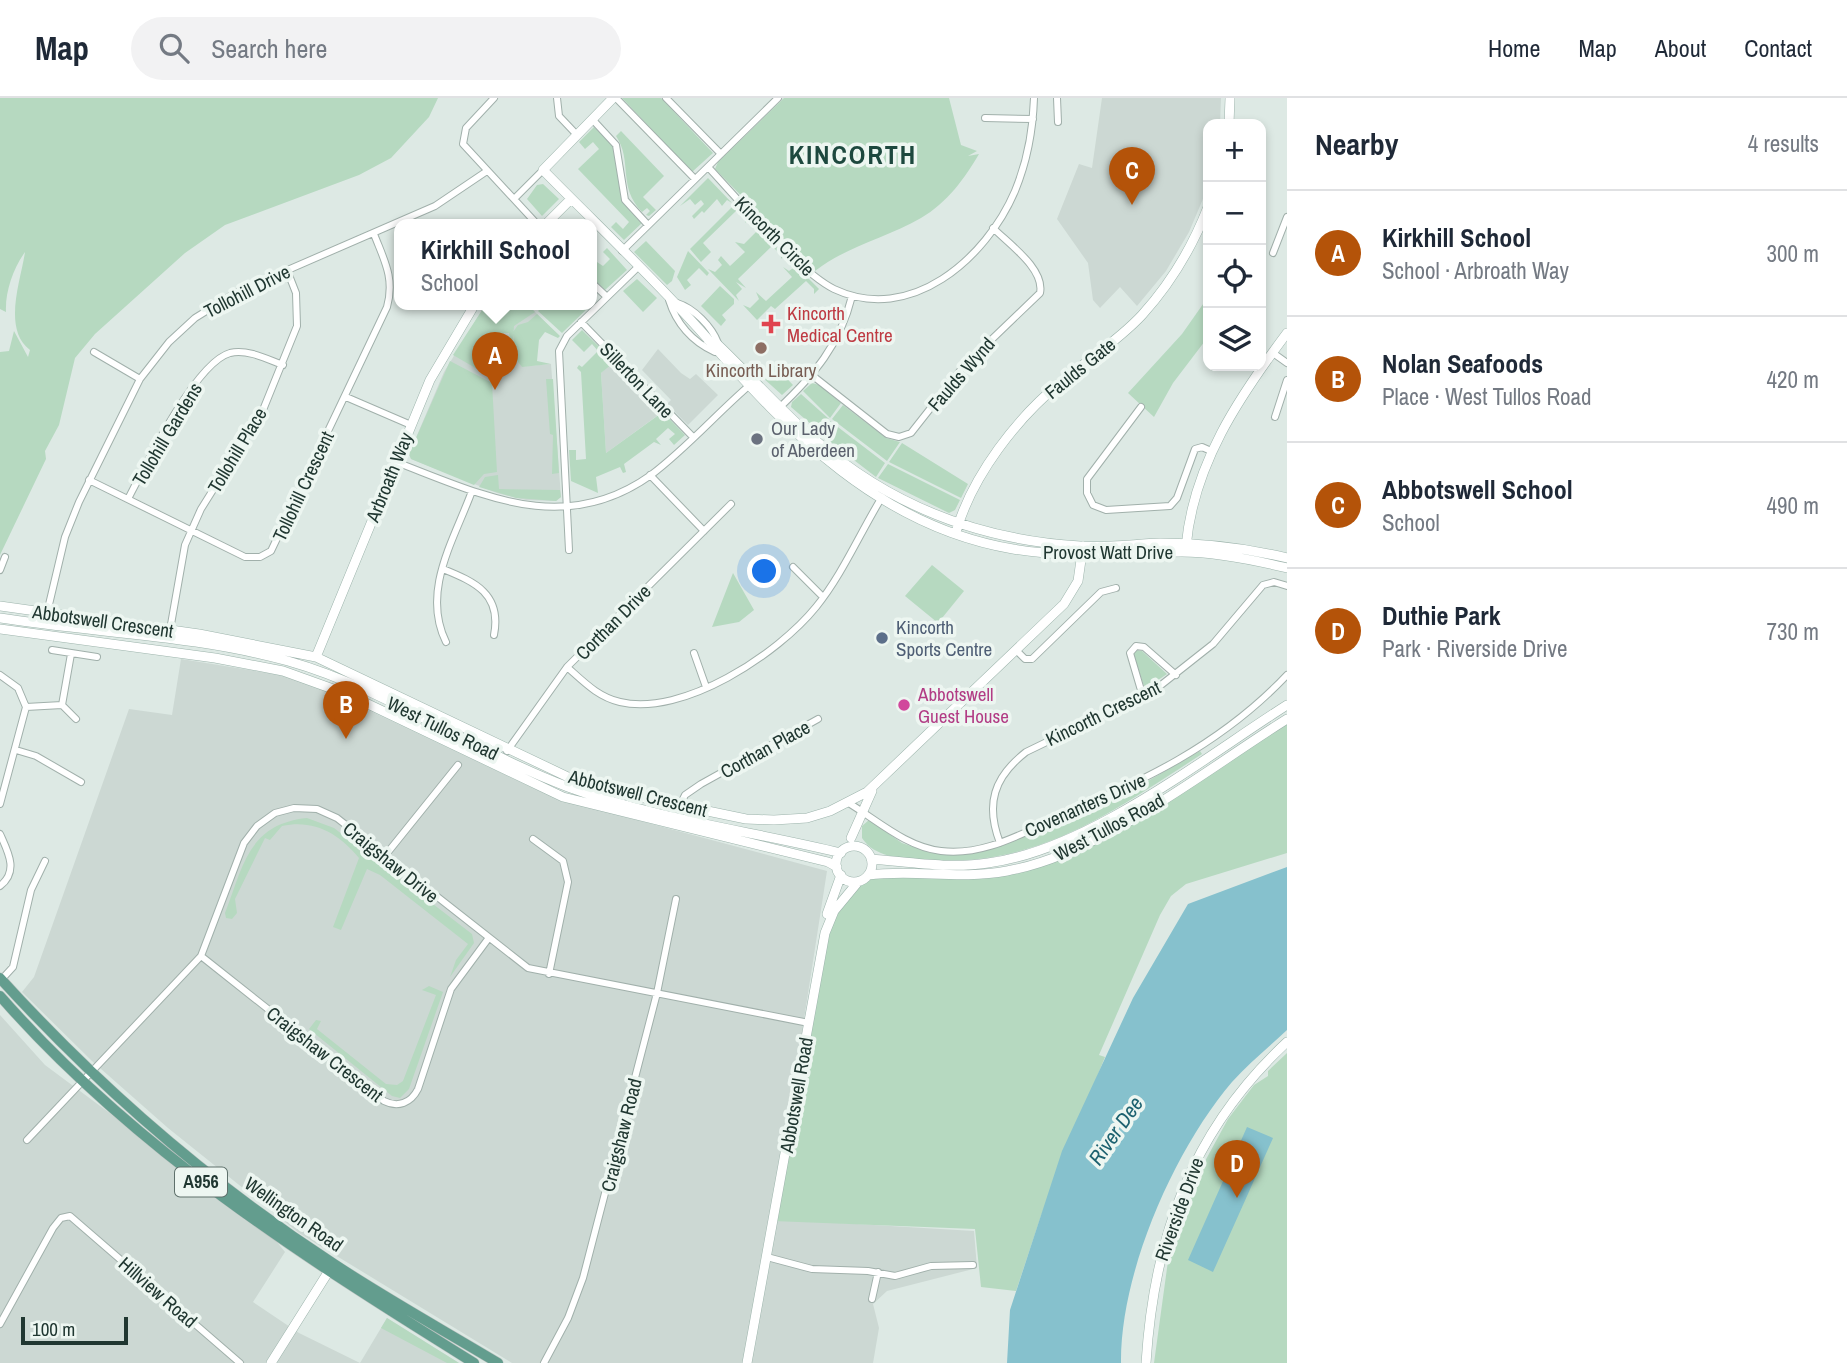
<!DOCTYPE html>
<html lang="en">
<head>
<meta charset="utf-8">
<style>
  :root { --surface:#fff; --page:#f2f2f3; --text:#1f2937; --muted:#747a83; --line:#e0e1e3; --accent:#b45309 }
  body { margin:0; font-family:"Archivo Narrow",sans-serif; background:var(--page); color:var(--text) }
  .controls { position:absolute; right:21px; top:21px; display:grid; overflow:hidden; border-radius:14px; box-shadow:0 4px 10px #0003 }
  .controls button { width:63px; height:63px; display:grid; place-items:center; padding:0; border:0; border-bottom:2px solid var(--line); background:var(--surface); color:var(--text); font:35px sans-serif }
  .scale { position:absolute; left:21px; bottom:18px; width:107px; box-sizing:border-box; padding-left:7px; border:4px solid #203731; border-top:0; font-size:19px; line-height:24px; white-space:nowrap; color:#203731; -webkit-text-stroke:5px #edf6f1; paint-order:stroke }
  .you { position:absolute; left:765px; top:474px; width:24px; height:24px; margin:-18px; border:5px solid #fff; border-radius:50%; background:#1a73e8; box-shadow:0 0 0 10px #1a73e833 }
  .badge { display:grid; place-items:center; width:46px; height:46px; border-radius:50%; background:var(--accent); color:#fff; font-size:23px; font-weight:700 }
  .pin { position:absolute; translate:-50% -58px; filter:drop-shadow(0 2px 4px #0008) }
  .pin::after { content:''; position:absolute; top:37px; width:24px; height:21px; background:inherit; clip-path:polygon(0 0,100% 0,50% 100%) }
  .popup { position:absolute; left:394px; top:121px; width:203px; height:91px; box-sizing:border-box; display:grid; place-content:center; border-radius:14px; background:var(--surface); filter:drop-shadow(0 2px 5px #0005); font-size:23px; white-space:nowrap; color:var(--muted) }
  .popup b { font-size:26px; color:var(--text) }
  .popup::after { content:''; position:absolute; left:50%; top:100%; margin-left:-14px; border:14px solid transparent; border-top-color:var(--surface) }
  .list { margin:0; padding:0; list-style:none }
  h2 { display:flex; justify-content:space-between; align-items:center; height:91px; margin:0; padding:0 28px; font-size:30px }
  h2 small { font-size:23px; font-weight:400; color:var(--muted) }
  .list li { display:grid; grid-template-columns:46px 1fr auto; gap:21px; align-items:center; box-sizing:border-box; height:126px; padding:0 28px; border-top:2px solid var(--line) }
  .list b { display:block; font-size:26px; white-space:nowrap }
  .list p { margin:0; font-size:23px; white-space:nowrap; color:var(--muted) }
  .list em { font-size:23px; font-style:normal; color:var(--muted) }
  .icon { flex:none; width:38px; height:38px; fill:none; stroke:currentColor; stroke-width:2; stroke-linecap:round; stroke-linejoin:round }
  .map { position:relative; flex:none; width:1287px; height:1265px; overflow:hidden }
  header { display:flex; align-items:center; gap:42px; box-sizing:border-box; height:98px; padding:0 35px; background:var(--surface); border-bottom:2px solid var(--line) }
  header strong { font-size:33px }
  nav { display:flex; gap:38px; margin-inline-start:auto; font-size:24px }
  .search { width:490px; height:63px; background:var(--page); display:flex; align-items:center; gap:18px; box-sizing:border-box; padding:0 24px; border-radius:38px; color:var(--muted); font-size:26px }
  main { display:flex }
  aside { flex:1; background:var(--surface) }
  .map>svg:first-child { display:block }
</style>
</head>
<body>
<header>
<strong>Map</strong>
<div class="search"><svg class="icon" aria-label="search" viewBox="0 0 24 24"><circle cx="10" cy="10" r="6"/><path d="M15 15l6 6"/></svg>Search here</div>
<nav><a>Home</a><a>Map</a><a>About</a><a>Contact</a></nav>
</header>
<main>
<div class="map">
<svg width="1287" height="1265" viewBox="0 0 1287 1265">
  <rect width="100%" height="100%" fill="#dde9e4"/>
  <path fill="#ccd8d3" d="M1102,0H1221L1220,26H1208V89L1189,134L1166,173L1137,208L1120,189L1100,210L1093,202L1088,165L1057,121L1079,66L1092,70Z
    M486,206H527L548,227L527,241L528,268L551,266L561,399L556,403L526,402L497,395L411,361L409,356L444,274Z
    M658,251L681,275L690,281L696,276L718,297L688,327L667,306L671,302L642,272Z
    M612,265L661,315L606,355L601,275Z
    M181,561L280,577L324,591L533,690L592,710L827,773L773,1121L974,1133L977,1170L887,1193L873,1206L879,1230L873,1265H512L299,1135L168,1030L92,963L22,894L34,879L129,611L172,617Z
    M0,917L45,967L268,1133L285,1154L253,1204L299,1235L360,1265L387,1220L459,1265H0Z"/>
  <path fill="#b6d9c0" d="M0,0H438L429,19L391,60L359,77L225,127L185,155L95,236L75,260L59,327L45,353L46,361L0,457V254L9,253L14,233L28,259L30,252C2,231 21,182 25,154C13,171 5,194 6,214L0,211Z
    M622,0H661L713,55L692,74Z
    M784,0H949L961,47L977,53L968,58L979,56C965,80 947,105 921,120C886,140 847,148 815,173L715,71L718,64Z
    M594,29L614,48L622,95L642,125L624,142L611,129L616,124L623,131L629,124L578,71L599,51L593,44L585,51L579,44Z
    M621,33L664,78L643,99L656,112L649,118L646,117L650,113L647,110L642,114C617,88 633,63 616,38Z
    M708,80L732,105L727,102L722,108L717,101L704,115L702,113L694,121L692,118L704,106L701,102L695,107L690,101L680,108Z
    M543,86L559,101L542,118L527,101L537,87Z
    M735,106L749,121L745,125L746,121L737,112L703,145L711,154L701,164L690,151Z
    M754,126L784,157L781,161V157L772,148L738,181L746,190L736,184L742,191L736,197L739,203L708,171L715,174L722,167L718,162L721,158L730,168L745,154L735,144L744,146L757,133Z
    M646,143L675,173L672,183L667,187L634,154Z
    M607,150L627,172L605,192L591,179V164L594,162L603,168L610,161L603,154Z
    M688,153L709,175L707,178L699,170L687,182L691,187L685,192L677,179Z
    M789,161L819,191L814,196V191L806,183L775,211L771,208L757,222L743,207L750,210L759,201L756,194L766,203L792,179L783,169L789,173L793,170Z
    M637,181L657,200L643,214L623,193Z
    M720,188L734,201V206L722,217L726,222L721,228L701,208Z
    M1208,199V239L1173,285L1154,319L1128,295L1182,236Z
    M486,206H527L535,214L514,228L512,251L509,235H490L492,259L487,269L491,271V279L453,257Z
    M545,206L555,211L560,206L589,209L562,235L538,213Z
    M537,216L560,238L558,240L545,234L539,242L537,263L551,266L522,269L515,260L513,234L518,227L528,224Z
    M582,232L632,281L631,284L612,266L601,275L606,355L660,316L653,304L685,337L674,347L669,341L675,336L668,330L656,341L661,347L654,344L624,366L626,374L623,375L620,369L596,379L598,395L571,383L569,352H576V362L586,361L581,274L577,270L579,267L582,269L598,253L592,246L584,254L572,242Z
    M450,263L492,285L497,374L484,376L474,387L411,361L409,356Z
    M773,266L793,287L782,297L761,278Z
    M546,281H553L559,375L552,376L553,337L550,336Z
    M812,285L819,287L841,305L830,320L803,293Z
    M801,296L829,321L819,333L791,309L792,304Z
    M843,307L886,340L900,344L887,363L832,321Z
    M830,323L885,365L876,379L820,336Z
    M902,345L968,386L961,400L889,364Z
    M888,366L960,402L955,412L949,415L878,380Z
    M498,377L499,391L560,392L561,399L556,403L516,400L479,389L485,379Z
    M932,467L964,493L938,525L905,498Z
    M733,475L754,512L739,524L712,529Z
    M1135,552L1142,553L1167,576L1145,591L1133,555Z
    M1287,621V755L1186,786L1171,798L1160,817L1099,957L1105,959L1041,1118L1016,1193L981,1189L975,1131L773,1123L829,823L858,784L868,777L1021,770L1120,726Z
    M1200,653L1202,656C1109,716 1036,771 920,762C900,760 874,759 862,740V728L869,722L902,745L931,755H978L1148,683Z
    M307,720L334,730L472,836L474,845L450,879L456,862L468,846L380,777L367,771L341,832L333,829L359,760C339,736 315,721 282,728L270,742L265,740L235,801L237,815L232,821L226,820L225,815C243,769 248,726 307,720Z
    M429,888L443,894L409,991L400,1000L392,998L309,931L316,922L321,923L317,931L386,986L397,987L403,983L436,897L422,892Z
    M1287,955V1265H1154L1168,1163L1192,1087L1228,1021L1254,987L1268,978V973Z
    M387,1220L459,1265H447L381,1230Z"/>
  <path fill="#86c1cd" d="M1287,769V932C1269,949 1249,965 1232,984C1174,1052 1120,1175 1121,1265H1007L1010,1212L1062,1053L1133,900L1188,806Z
    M1247,1029L1273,1040L1213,1174L1188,1162Z"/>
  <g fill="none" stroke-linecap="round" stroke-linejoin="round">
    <defs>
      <path id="street" d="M494,0L466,30L463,46L537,126
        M557,0L559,18L577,37
        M616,0L695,81
        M666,0L721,56
        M1057,0L1058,24
        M985,20L1033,21
        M592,21L616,47L625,102L648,127
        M708,69C738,101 798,173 834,191C910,227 986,161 1015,93C1027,64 1033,32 1034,0
        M514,101L543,72
        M622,153L778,0
        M1273,155L1287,119
        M591,184L607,199
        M669,202C676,225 692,244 715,254
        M677,205C694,210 712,229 718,245
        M581,224L693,339
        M94,254L140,281
        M1273,255L1287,265
        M813,278L887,336L899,339L911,335L963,269L1040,195C1045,171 1009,146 993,130
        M346,299L411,327
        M1141,309L1087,381V395L1093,407L1106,412L1170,408L1177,400L1195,351L1202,349L1211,353
        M778,311C814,277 840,247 852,198
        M1275,319L1287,282
        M396,364C483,397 564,439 651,377C687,350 717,315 751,286
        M650,377L704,433
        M89,382L245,459H260L271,453L387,209C395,180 384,162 374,136
        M128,401C145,368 196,264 230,255C248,251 267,261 283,267
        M569,452L559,253L567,238L637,170
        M793,469L823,499
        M443,471C475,484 502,496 494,537
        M0,472L5,459
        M47,515L65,439L79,404L140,281L169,244L195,220L237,194L435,108L487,73
        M170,532L185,447L201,411L263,312L297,228L296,195L287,172
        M446,544C421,493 454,442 472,393
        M52,552L97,559
        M1016,552L1025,561H1032L1101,494L1116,490
        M694,555L706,589
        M567,569C584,584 598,599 620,604C683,619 778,556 816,509C842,477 860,435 882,399
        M0,577L18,590L26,609L0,706
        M1143,599L1130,555L1136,548L1144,549L1176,577
        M62,607L76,621
        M26,609L62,607L71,556
        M16,652L36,658L81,684
        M507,653L567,569L731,406
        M847,704C877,722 906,749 941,753C981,758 1017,738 1053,722C1141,684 1220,648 1287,577
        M680,707L685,697L701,686L818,621
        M0,736C8,754 19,773 0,788
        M533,741L563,763L568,784L549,876
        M1000,745C985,706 994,679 1026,654L1156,591L1213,546L1263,487L1274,484L1287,488
        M384,759L458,667
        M201,858L384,1003C398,1010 411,1005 418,991L451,891L488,841
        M1,882L13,869L31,792L45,763
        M27,1042L201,858L244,745L257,728L275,715L294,710L317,711L337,720L528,870L809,925
        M767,1159L812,1171L868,1173L895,1178L931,1168L973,1167
        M872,1201L878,1174
        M0,1226L53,1130L61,1120L70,1118L240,1265
        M544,1265L568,1220L583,1180L657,895L676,801"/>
      <path id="secondary" d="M613,0L543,72C597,127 655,181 706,239C789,335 881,429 1013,451C1070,461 1125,454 1182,454C1217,454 1254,462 1287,470
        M1229,26L1230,0
        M546,126L571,101
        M708,242L715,244C749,276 779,311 814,341C890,408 980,442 1080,448C1107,450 1134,446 1160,445C1203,445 1246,450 1287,460
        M957,431C973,377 1017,320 1060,285C1087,262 1118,243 1142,217C1172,184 1192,150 1208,109
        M1186,449C1193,367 1239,299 1287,235
        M0,508L199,536L316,559L570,680L616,694L746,721L774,722L807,720L830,713L867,694L1064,506L1078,483L1083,448
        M0,520C95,535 195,537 288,563C387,591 472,653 568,689C655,721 751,733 841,755
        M0,531L215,560L283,573L347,596L563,699L828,764L837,769
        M316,559L430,282L475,206
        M851,740L872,693
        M836 766a18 18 0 1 1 36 0a18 18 0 1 1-36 0Z
        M871,761C910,764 949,771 988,765C1088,752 1202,661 1287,607
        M868,777C916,771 958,782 1007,773C1102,756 1205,672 1287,621
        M827,816L841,777
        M271,1265L332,1168
        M747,1265L825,835L834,813L858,784
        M1146,1265C1154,1138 1192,1032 1287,944"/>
      <path id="primary" d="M0,880C99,989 211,1086 334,1166C387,1201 443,1232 498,1265
        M0,898C135,1052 302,1158 474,1265"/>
    </defs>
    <use href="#street" stroke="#a1b0ab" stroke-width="8"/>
    <use href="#secondary" stroke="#9db4ac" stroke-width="10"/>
    <use href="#primary" stroke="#bcc3c1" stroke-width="11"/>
    <use href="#street" stroke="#fff" stroke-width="6"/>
    <use href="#secondary" stroke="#fff" stroke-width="9"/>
    <use href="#primary" stroke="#639d8e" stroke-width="10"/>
  </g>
  <path fill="#e0444e" stroke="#edf6f1" stroke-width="2.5" d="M767.5 215.5h7v7h7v7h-7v7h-7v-7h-7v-7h7z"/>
  <circle fill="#8d6e63" stroke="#edf6f1" stroke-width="2.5" cx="761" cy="250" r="7"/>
  <circle fill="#6b7280" stroke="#edf6f1" stroke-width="2.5" cx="757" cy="341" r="7"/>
  <circle fill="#5c6f8a" stroke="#edf6f1" stroke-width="2.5" cx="882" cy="540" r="7"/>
  <circle fill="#d1479c" stroke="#edf6f1" stroke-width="2.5" cx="904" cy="607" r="7"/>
  <g text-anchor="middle" stroke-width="7" stroke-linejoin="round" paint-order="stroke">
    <rect fill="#edf6f1" stroke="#5e706b" stroke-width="2" x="175" y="1069.5" width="52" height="29" rx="5"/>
    <g font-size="18" font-weight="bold" fill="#203731">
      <text x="201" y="1090">A956</text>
    </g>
    <g font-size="19" fill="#203731" stroke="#edf6f1">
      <text transform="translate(775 138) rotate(45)" y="7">Kincorth Circle</text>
      <text transform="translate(247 193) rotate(-27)" y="7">Tollohill Drive</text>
      <text transform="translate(1080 270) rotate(-39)" y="7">Faulds Gate</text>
      <text transform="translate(961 276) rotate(-49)" y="7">Faulds Wynd</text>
      <text transform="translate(637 282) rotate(46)" y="7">Sillerton Lane</text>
      <text transform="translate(167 336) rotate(-59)" y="7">Tollohill Gardens</text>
      <text transform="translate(237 352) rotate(-59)" y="7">Tollohill Place</text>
      <text transform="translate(389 379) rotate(-68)" y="7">Arbroath Way</text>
      <text transform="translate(303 388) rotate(-65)" y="7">Tollohill Crescent</text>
      <text x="1108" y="461">Provost Watt Drive</text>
      <text transform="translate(103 523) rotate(8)" y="7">Abbotswell Crescent</text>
      <text transform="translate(613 524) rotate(-45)" y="7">Corthan Drive</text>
      <text transform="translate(1103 615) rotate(-26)" y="7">Kincorth Crescent</text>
      <text transform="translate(443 630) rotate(26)" y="7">West Tullos Road</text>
      <text transform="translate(765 651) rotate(-29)" y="7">Corthan Place</text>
      <text transform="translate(638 695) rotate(14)" y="7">Abbotswell Crescent</text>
      <text transform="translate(1085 707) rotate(-24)" y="7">Covenanters Drive</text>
      <text transform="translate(1109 729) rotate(-28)" y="7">West Tullos Road</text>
      <text transform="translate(391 764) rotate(39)" y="7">Craigshaw Drive</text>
      <text transform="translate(325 956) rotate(38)" y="7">Craigshaw Crescent</text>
      <text transform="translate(796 997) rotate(-80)" y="7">Abbotswell Road</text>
      <text transform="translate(621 1037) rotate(-76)" y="7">Craigshaw Road</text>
      <text transform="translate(1179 1111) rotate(-70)" y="7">Riverside Drive</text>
      <text transform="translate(294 1116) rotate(35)" y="7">Wellington Road</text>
      <text transform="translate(158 1194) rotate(41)" y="7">Hillview Road</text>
    </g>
    <g font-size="19" fill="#be3a42" stroke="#edf6f1" text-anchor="start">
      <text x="787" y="222">Kincorth<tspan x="787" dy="22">Medical Centre</tspan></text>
    </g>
    <g font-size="19" fill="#785e54" stroke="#edf6f1">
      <text x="761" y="279">Kincorth Library</text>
    </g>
    <g font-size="19" fill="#5b616d" stroke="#edf6f1" text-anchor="start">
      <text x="771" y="337">Our Lady<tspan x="771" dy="22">of Aberdeen</tspan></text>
    </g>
    <g font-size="19" fill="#4e5e75" stroke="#edf6f1" text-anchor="start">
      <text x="896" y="536">Kincorth<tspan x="896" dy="22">Sports Centre</tspan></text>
    </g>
    <g font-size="19" fill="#b23c85" stroke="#edf6f1" text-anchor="start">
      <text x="918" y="603">Abbotswell<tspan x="918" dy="22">Guest House</tspan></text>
    </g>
    <g font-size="21" font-style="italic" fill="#1d6270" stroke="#edf6f1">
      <text transform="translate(1116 1033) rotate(-55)" y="7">River Dee</text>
    </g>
    <g font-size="26" font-weight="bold" letter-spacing="2" fill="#1d483e" stroke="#edf6f1">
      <text x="853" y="66">KINCORTH</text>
    </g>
  </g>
</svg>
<div class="controls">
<button>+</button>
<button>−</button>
<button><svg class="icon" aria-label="locate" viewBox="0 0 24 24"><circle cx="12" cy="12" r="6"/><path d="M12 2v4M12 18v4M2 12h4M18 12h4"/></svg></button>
<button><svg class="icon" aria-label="layers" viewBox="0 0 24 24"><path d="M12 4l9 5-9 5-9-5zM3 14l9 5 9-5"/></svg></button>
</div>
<div class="scale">100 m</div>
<div class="you"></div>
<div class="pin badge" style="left:495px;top:292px">A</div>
<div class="popup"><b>Kirkhill School</b>School</div>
<div class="pin badge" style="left:346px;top:641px">B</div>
<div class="pin badge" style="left:1132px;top:107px">C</div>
<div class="pin badge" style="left:1237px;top:1100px">D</div>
</div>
<aside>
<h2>Nearby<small>4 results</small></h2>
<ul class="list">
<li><span class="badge">A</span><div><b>Kirkhill School</b><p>School · Arbroath Way</p></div><em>300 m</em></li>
<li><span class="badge">B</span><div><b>Nolan Seafoods</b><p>Place · West Tullos Road</p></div><em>420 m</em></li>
<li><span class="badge">C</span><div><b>Abbotswell School</b><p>School</p></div><em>490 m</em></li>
<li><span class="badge">D</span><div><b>Duthie Park</b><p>Park · Riverside Drive</p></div><em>730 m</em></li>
</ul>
</aside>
</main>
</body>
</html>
